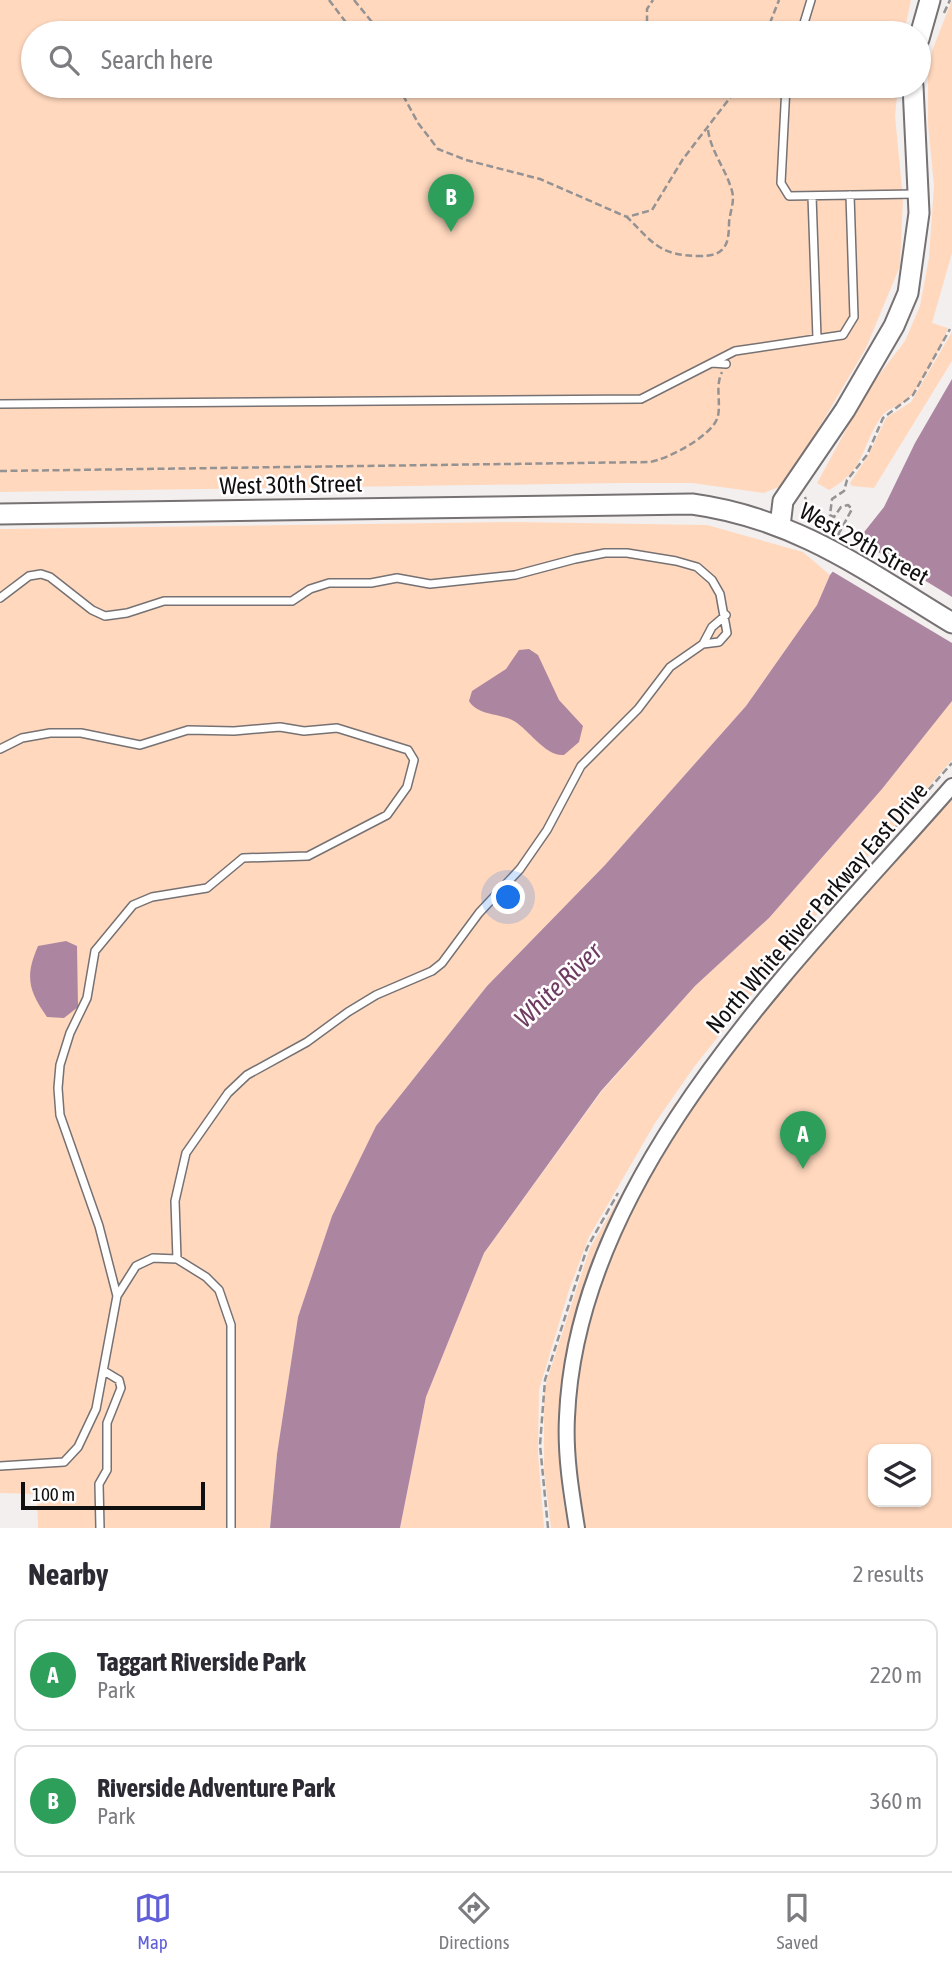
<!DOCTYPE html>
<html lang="en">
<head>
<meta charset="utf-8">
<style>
  :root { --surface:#fff; --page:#f7f7f7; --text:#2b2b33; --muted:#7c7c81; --line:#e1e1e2; --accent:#605fd8 }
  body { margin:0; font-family:"Asap Condensed",sans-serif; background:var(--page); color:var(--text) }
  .controls { position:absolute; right:21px; bottom:21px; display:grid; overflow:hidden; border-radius:14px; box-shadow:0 2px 5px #0004 }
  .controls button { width:63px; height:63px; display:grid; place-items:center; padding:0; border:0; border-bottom:2px solid var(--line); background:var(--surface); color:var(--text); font:35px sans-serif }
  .scale { position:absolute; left:21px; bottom:18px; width:184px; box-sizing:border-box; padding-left:7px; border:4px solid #111010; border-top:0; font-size:19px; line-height:24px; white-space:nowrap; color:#111010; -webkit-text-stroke:5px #fffdfd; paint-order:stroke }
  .you { position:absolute; left:509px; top:898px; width:24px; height:24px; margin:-18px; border:5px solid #fff; border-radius:50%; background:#1a73e8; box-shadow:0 0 0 10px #1a73e833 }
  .badge { display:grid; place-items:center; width:46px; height:46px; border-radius:50%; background:var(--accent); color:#fff; font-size:23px; font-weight:700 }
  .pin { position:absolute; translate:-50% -58px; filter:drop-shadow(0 2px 4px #0008) }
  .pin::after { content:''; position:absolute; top:37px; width:24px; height:21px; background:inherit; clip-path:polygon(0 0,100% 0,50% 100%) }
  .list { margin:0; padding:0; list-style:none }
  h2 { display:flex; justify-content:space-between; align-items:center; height:91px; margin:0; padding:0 28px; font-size:30px }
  h2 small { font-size:23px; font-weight:400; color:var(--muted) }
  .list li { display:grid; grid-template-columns:46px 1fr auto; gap:21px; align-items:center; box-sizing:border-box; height:112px; margin:0 14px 14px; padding:0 14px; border:2px solid var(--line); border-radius:14px }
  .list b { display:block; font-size:26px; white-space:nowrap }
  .list p { margin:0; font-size:23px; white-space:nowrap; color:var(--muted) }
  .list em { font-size:23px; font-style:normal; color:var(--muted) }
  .icon { flex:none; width:38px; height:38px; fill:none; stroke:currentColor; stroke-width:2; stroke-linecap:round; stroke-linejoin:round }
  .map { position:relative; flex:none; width:952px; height:1528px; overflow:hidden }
  .search { position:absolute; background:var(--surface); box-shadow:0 2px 5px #0004; left:21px; right:21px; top:21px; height:77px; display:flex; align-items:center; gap:18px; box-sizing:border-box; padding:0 24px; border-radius:38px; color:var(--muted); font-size:26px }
  .sheet { height:343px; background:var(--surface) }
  nav { display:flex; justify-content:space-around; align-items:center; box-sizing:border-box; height:98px; border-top:2px solid var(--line); background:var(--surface); font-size:19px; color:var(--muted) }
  nav a { display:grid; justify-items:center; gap:4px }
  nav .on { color:var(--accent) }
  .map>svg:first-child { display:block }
</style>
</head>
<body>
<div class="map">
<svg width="952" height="1528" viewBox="0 0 952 1528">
  <rect width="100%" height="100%" fill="#f3efef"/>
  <path fill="#ffd8be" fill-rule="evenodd" d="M0,0H911L904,33H33V86H898L895,116L903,199L900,266L866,348L794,470L781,486L764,493L692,483H622L0,492Z
    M952,0V253L932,323L948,328C940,351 924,382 908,399C900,407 888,407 881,417C861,446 866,470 829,490L817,483L869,388L905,341L920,306L929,258L934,186L928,124V72L932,51Z
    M952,332V361L874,488L852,486L850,483L869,454L886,418L911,402Z
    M515,522L707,525L803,552L830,575L817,605L746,706L605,865L487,986L376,1126L332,1216L298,1317L277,1454L270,1528H38L37,1494L0,1493V529Z
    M952,701V760L795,940L694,1067L655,1123L589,1237L569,1290L539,1390L538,1453L544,1528H400L426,1397L484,1253L601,1092L695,986L769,918L882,789Z
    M952,788V1528H586L574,1469L575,1395L587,1323L625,1217L682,1121L731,1050ZM873,1449H926V1502H873Z
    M676,1101C674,1119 633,1177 621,1197C566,1296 546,1417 568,1528H551L544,1471V1392L547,1380L590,1248Z"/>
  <path fill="#ac86a0" d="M952,379V701L882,789L769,918L695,986L601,1091L484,1253L426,1397L400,1528H270L277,1454L298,1317L332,1216L376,1126L487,986L605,865L746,706L817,605L830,575L884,507L915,443Z
    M529,649L538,655L559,700L583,726L579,742L564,755C546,757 529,730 514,721C500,713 478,716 469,701L472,691L506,669L519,650Z
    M66,941L77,946L78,1007L64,1018L47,1017C28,990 25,976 38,946Z"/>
  <path fill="#f3efef" d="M855,538L952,597V643L830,570Z"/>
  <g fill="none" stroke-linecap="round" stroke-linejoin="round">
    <defs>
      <path id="lane" d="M801,33L811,0
        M786,86L781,183L789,196L916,194
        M812,196L817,338
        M712,363L726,364
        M0,404L641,399L735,351L843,335L854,317L850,195
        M0,598L29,576L41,574L50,577L92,610L105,616L127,613L164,601H292L310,589L329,583H371L397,578L430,584L515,575L575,559L605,553H627L676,561L697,567L712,580L720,594L727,633L719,642L703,644L670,667L638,709L581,766L547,830L520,869L479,913L442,963L432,971L376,995L348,1012L307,1042L247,1075L228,1093L186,1153L175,1201L177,1259
        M703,644L712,627L726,615
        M0,749L22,738L50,733H81L140,745L188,730L234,731L280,727L304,731L337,728L408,750L414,760L407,787L387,815L308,856L243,858L207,888L152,897L133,905L95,951L87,998L70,1033L60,1065L58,1088L60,1115L99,1226L117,1296L96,1409L78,1447L64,1462L0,1466
        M117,1296L136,1266L153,1258L177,1259L206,1277L219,1290L231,1325V1528
        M100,1528L99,1484L107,1470V1423L121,1388L119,1380L104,1371"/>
      <path id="street" d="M577,1528C571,1491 565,1454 567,1417C577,1172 800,960 952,786"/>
      <path id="secondary" d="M919,39L930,0
        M0,514L692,504C795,518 865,570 952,623
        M780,526L783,501L845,410L894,326L908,293L919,213L913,86"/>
    </defs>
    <use href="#lane" stroke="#767172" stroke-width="10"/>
    <use href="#street" stroke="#767172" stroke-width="18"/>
    <use href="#secondary" stroke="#767172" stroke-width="23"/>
    <path stroke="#949292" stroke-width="2.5" stroke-dasharray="7 3.5" stroke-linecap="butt" d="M329,0L354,33
      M354,0L381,33
      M944,13L950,0
      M647,33V9L653,0
      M766,33L779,0
      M925,76L929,52
      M398,86L418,123L438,149L466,160L540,179L627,217
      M517,86L547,89L563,86
      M708,130C711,152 726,169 732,191C735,202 730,211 729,223C729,245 725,256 700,256C660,256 653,243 627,217L652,210L683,159L739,86
      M0,471L650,462C668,459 714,435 718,416C721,401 715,386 722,372
      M805,497L812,519L846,539
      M838,535L852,509L848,505L841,507L834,517L830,515L832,499L844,491L847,480L867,455L883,418L913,395L950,329
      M894,829L952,763
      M548,1528L540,1445L545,1380L587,1248L618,1193"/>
    <use href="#lane" stroke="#fff" stroke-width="7"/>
    <use href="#street" stroke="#fff" stroke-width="14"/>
    <use href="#secondary" stroke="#fff" stroke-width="19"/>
  </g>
  <g text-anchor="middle" stroke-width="5" stroke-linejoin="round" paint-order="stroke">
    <g font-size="24" fill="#111010" stroke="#fffdfd">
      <text transform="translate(291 485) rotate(-1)" y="8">West 30th Street</text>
      <text transform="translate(864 544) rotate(29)" y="8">West 29th Street</text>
      <text transform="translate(817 908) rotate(-49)" y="8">North White River Parkway East Drive</text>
    </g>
    <g font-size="26" font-style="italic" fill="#6e3b61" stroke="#fffdfd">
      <text transform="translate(558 985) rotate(-44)" y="9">White River</text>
    </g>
  </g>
</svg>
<div class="controls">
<button><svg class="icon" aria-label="layers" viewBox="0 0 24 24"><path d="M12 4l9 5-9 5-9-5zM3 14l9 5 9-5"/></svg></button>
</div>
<div class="scale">100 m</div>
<div class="you"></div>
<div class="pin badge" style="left:803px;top:1169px;background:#2e9e5b">A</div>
<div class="pin badge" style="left:451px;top:232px;background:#2e9e5b">B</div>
<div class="search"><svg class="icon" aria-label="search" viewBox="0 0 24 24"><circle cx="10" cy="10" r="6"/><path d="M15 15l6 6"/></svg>Search here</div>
</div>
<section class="sheet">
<h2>Nearby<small>2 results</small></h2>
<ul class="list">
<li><span class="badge" style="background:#2e9e5b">A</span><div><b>Taggart Riverside Park</b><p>Park</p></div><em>220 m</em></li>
<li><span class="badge" style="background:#2e9e5b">B</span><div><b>Riverside Adventure Park</b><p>Park</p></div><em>360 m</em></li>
</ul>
</section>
<nav>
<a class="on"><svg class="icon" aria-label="map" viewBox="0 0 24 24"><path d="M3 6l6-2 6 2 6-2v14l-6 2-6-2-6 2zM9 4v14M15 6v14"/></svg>Map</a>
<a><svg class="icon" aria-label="directions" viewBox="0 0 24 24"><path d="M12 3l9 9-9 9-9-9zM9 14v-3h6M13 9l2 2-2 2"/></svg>Directions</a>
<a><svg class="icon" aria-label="saved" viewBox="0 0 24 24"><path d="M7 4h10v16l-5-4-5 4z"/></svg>Saved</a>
</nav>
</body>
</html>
